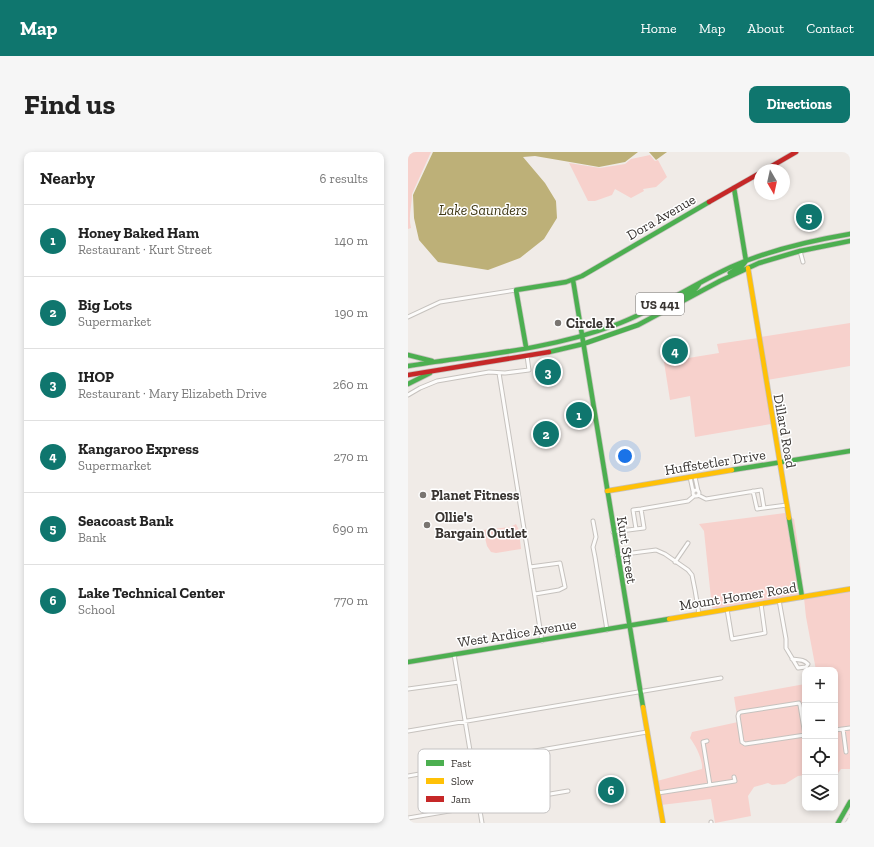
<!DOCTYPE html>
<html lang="en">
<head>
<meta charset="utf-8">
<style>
  :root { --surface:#fff; --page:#f6f6f6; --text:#222; --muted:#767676; --line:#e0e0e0; --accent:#0f766e }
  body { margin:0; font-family:"Zilla Slab",serif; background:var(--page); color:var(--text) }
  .controls { position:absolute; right:12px; bottom:12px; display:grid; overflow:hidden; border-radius:8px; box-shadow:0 2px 6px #0003 }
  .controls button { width:36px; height:36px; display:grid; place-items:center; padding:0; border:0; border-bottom:1px solid var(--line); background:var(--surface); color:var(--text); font:20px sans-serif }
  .compass { position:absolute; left:346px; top:12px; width:36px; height:36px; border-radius:50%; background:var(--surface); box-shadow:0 2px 6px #0003; rotate:171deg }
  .you { position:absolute; left:217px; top:304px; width:14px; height:14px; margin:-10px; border:3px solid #fff; border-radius:50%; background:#1a73e8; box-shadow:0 0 0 6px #1a73e833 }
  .badge { display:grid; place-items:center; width:26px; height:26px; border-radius:50%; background:var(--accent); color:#fff; font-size:13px; font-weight:700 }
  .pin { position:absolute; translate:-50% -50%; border:2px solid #fff; box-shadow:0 1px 4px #0006 }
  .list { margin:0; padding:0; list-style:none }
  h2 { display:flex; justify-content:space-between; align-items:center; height:52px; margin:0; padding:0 16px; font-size:17px }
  h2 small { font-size:13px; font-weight:400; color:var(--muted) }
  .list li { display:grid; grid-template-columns:26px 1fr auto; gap:12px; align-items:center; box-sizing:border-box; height:72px; padding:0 16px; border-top:1px solid var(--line) }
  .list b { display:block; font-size:15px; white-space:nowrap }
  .list p { margin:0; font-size:13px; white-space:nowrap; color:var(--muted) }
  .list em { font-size:13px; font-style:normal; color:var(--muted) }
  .icon { flex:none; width:22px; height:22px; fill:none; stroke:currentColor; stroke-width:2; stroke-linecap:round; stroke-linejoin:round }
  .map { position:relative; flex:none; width:442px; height:671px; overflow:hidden; border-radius:8px }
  header { display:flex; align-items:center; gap:24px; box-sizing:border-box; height:56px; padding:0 20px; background:var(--accent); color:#fff }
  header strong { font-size:19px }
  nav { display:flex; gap:22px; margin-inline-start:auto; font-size:14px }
  .intro { display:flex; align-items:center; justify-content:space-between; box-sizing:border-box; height:96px; padding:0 24px }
  h1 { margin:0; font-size:28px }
  .button { padding:10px 18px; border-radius:8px; background:var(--accent); color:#fff; font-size:14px; font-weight:700 }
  main { display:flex; gap:24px; padding:0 24px }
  aside { flex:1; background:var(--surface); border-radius:8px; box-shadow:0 2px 6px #0003 }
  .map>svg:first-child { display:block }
</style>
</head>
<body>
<header>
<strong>Map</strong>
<nav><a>Home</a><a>Map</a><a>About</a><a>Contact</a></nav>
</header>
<div class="intro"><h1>Find us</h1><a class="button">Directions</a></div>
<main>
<aside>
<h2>Nearby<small>6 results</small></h2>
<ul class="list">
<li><span class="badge">1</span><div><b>Honey Baked Ham</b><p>Restaurant · Kurt Street</p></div><em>140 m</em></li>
<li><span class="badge">2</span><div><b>Big Lots</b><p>Supermarket</p></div><em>190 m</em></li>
<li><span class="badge">3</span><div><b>IHOP</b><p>Restaurant · Mary Elizabeth Drive</p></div><em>260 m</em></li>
<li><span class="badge">4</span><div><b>Kangaroo Express</b><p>Supermarket</p></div><em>270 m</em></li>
<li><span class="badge">5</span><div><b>Seacoast Bank</b><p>Bank</p></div><em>690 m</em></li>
<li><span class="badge">6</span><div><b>Lake Technical Center</b><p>School</p></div><em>770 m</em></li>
</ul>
</aside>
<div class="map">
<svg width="442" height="671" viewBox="0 0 442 671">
  <rect width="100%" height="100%" fill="#f0ebe7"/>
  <path fill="#f7d1cc" d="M0,0H23L4,42C4,54 0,64 3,76L0,77Z
    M242,3L247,9L250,8L259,25L248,35L235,37L236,39L223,46L207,37L204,43L187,49H180L161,11L192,16L217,12L223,7Z
    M442,171V214L359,228L353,185Z
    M350,186L363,272L287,285L282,244L262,248L256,210L311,201L309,192Z
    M377,361L379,362L392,443L310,457L304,456L296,379L291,372Z
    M382,365L386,367L390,393L396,443Z
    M108,372L111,378L113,397L88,401L83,400L79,394L75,378L102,375Z
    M442,438V617H433L427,625V518H408L398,465L396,446Z
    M397,532V623L390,624L377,632L364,633L360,631L346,635L340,644L343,664L307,671L303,647L253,653L249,629L294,617C295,608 288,594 282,586L284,580L330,570L326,545Z"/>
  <path fill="#bdb078" d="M25,0H230L217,10L191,15L127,4L115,5L137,31L148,49L149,66L136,87L112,106L80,118L30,110L11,88L6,66L5,43Z
    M241,0H259L248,8Z"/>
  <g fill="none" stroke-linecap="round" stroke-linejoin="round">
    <defs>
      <path id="street" d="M392,99L395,110
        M0,165L32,150L108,138
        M91,221L134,489
        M0,243L12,236L29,229L81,220L97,221L121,218L119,204
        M282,325L285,339
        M287,325L290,339
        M285 341a3 3 0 1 1 6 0a3 3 0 1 1-6 0Z
        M290,343L298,347L353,338L356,356L349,357L345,339
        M356,356L379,353
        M233,357L236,376L228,377L225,358L233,357L280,349L286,344
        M185,369L188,385L185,395L187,405L199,478
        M205,380L228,377
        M209,403L248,398L257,402L280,418L284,423L287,438L291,462
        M267,410L280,391
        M122,415L152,411L157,435L151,438L127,442
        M371,448L378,487V496L390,516L398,515L400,512C395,507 391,508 384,507
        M319,457L324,487L357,481L353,452
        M46,502L74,671
        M0,537L51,530
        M435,577L438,600
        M427,578L442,576
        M0,579L313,526
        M397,583L392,553L391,551L333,560L331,561L330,564L334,590L337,592L397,583
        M299,589L295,590L302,633
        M0,624L56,614L80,607L239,580
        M250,641L327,629L326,625
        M0,666L160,639
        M303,670V671"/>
      <path id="fast" d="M326,36L338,109
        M322,121L334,114L338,109
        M165,128L235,555
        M263,155C270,144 285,144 291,132
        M118,195L108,138L158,130L174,124L301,50
        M141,200L175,192L230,173L312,129L351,111L392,99L442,89
        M0,203L24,209
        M0,214C69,203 141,198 207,173C248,158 284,133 323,115C361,98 401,89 442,82
        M0,232L22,221
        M324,318L442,299
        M381,366L394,445
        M0,510L261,467
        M430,671L442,650"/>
      <path id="slow" d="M340,116L381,366
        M199,339L324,318
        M261,467L442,437
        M235,555L255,671"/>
      <path id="jam" d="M357,18L388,0
        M301,50L352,21
        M0,223L141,200"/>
    </defs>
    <use href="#street" stroke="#c6c2be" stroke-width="5"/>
    <use href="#fast" stroke="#c6c2be" stroke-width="6"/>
    <use href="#slow" stroke="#c6c2be" stroke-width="6"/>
    <use href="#jam" stroke="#c6c2be" stroke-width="6"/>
    <use href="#street" stroke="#fdfcfb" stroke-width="3"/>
    <use href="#fast" stroke="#4caf50" stroke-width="4.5"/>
    <use href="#slow" stroke="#ffc107" stroke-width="4.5"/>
    <use href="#jam" stroke="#c62828" stroke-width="4.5"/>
    <path stroke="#d1d0ce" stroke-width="1" stroke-dasharray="6 3" stroke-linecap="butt" d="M437,671L442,662"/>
  </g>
  <g fill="#797571" stroke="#fff" stroke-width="1.5">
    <circle cx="150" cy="171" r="4"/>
    <circle cx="15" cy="343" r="4"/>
    <circle cx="19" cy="373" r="4"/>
  </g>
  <g text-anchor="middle" stroke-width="3" stroke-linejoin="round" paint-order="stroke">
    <rect fill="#fff" stroke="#747270" stroke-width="1" x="228" y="141" width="48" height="22" rx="3"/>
    <g font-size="13" font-weight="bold" fill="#393532">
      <text x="252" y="157">US 441</text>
    </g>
    <g font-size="14" fill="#393532" stroke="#fff">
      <text transform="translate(253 65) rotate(-30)" y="5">Dora Avenue</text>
      <text transform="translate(377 279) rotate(80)" y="5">Dillard Road</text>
      <text transform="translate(307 310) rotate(-9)" y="5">Huffstetler Drive</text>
      <text transform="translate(219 398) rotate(81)" y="5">Kurt Street</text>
      <text transform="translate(330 444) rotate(-9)" y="5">Mount Homer Road</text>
      <text transform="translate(109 481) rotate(-9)" y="5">West Ardice Avenue</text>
    </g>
    <g font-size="14" font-weight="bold" fill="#393532" stroke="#fff" text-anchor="start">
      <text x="158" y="176">Circle K</text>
      <text x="23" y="348">Planet Fitness</text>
      <text x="27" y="370">Ollie's<tspan x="27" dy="16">Bargain Outlet</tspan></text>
    </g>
    <g font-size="15" font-style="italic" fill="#403916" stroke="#fff">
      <text x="75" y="63">Lake Saunders</text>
    </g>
  </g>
  <rect x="10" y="597" width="132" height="64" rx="6" fill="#fff" stroke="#c4c2c2" stroke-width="1"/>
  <rect x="18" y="608" width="18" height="6" fill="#4caf50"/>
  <rect x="18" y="626" width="18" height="6" fill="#ffc107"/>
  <rect x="18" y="644" width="18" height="6" fill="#c62828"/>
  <g font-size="11" fill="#393532">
    <text x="43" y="615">Fast</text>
    <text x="43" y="633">Slow</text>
    <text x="43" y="651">Jam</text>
  </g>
</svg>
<div class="controls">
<button>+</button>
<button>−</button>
<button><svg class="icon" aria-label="locate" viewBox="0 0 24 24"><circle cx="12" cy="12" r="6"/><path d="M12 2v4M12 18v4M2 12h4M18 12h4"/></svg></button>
<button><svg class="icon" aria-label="layers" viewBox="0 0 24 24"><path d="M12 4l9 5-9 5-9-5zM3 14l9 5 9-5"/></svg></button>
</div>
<svg class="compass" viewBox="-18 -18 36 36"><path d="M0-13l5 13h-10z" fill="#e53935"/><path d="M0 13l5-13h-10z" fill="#767676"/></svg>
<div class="you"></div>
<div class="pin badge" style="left:171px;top:263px">1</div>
<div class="pin badge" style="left:138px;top:282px">2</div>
<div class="pin badge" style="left:140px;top:220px">3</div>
<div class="pin badge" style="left:267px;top:199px">4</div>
<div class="pin badge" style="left:401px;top:65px">5</div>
<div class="pin badge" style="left:203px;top:638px">6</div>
</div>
</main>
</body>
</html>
